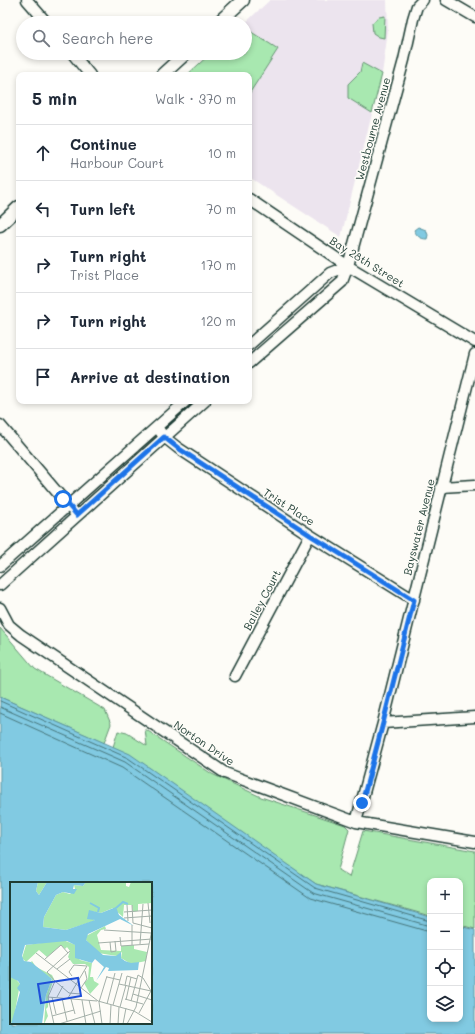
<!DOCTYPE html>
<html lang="en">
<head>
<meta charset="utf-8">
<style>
  :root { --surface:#fff; --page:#f2f2f3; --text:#1f2937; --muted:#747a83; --line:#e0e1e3 }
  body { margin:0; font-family:Mali,sans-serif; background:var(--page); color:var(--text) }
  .controls { position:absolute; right:12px; bottom:12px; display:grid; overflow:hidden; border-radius:8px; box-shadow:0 2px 6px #0003 }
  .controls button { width:36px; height:36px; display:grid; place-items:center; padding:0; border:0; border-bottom:1px solid var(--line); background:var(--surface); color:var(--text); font:20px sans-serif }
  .stop { position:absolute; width:12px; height:12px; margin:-9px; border:3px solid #1a73e8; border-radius:50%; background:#fff }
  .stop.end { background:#1a73e8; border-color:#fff; box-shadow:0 1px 4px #0008 }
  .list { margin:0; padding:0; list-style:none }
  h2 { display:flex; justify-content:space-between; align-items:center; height:52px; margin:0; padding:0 16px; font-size:17px }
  h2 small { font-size:13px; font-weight:400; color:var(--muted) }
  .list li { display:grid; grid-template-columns:26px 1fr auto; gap:12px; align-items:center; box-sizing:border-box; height:56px; padding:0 16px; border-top:1px solid var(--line) }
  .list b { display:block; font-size:15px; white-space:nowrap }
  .list p { margin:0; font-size:13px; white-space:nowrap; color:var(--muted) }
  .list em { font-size:13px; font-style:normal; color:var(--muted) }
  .icon { flex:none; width:22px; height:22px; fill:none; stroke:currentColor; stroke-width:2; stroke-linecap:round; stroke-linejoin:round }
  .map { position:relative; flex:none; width:475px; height:1034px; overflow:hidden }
  .search { position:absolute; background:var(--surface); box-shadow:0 2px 6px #0003; left:16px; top:16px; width:236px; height:44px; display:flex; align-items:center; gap:10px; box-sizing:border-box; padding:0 14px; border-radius:22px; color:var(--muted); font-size:15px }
  .panel { position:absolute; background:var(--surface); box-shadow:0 2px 6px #0003; left:16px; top:72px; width:236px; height:332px; border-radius:8px }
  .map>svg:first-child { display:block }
</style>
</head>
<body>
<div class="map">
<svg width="475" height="1034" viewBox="0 0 475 1034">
  <rect width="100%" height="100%" fill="#fdfcf7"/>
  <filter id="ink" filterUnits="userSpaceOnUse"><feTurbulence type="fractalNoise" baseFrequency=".025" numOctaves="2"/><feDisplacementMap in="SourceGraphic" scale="8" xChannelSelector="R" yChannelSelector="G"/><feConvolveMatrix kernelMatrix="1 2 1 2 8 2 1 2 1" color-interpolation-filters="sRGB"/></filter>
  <g filter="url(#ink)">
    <path fill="#ece4ee" d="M270,0H387L388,31L382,74L341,237L249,177V94L278,49L245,28V23Z"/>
    <path fill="#a8e8b0" stroke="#649272" d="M385,16L384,38L379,37L373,33L372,23L379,17Z
      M245,28L278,49L249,94V75H187L211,53H245Z
      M362,63L382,74L372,113L348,98V84L360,72Z
      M0,628L35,669L105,710L111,724L104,743L0,697Z
      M145,729L212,774L261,797L345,825L349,829L338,870L349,877L363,831L475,851V929L460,925V881H430V916L316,884L113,747L118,731L127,733L147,746Z"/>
    <path fill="#81cae2" stroke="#5a929c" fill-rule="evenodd" d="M418,227L426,230L428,235L427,239C420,239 417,236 414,230Z
      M0,697L130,754L316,884L430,917V1019H460V926L475,930V1034H0ZM11,883H151V1023H11Z"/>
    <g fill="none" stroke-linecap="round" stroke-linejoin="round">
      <path stroke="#46757a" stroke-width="1" d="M0,701L128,758L315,888L430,921
        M0,707L125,762L313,893L430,926
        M0,713L122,768L310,898L430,932"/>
      <defs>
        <path id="minor" d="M27,0L47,23
          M446,0L475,17
          M72,53L90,75
          M249,199L348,266L475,342
          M249,345L330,273L348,266
          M249,363L342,282L348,266L404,60L413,19L417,6L423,0
          M0,425L73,511
          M157,427L164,437L178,448L310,535L414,600
          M441,487L475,485
          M0,566L186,401
          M0,585L205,401
          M0,608L9,625L21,635L225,773L356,822L475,842
          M235,676L310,535
          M383,723L475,717
          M356,822L383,723L475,354"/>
        <path id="tertiary" d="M218,23L243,0
          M162,75L186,53
          M0,225L19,207"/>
      </defs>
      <use href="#minor" stroke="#1f3d34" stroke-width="13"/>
      <use href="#tertiary" stroke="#1f3d34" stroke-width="15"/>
      <use href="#minor" stroke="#fdfcf7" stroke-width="10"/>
      <use href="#tertiary" stroke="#fdfcf7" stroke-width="12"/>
    </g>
  </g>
  <g fill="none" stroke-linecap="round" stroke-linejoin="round" filter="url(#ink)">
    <path stroke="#1a73e8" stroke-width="5" d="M63,499L77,515L164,437L178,448L310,535L414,600L383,723L362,803"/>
  </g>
  <g text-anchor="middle" stroke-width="3" stroke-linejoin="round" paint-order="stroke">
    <g font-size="11" fill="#1f3d34" stroke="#fdfcf7">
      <text transform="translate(373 129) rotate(-75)" y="4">Westbourne Avenue</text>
      <text transform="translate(367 262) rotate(32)" y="4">Bay 28th Street</text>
      <text transform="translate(289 507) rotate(33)" y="4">Trist Place</text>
      <text transform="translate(419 527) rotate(-76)" y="4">Bayswater Avenue</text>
      <text transform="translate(262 600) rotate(-62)" y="4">Bailey Court</text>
      <text transform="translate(204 743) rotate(34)" y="4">Norton Drive</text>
    </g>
  </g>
  <g transform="translate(10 882)">
    <rect width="142" height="142" fill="#fdfcf7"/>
    <path d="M28,0H37L29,13L26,9ZM76,0H116V4L119,5L121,0H142V21L128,22V29L123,30L122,23H114L113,35L103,26L91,31L80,29V36L85,38L84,39L56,48L33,45L34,35L46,13L53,10L60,12L65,7L64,3L73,4ZM95,44L96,47L91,48L87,53L91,68L111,69V64L124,63V67L137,70L136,79L121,82L111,76L112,70L107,74L88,71L76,58V54ZM53,58L66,63L65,72L70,78L82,81L80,95H83L84,99L89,102L80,112L74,101L78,97L79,85L75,82H63L58,75L60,69L57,65L55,67L51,63L37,75L29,68L16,80L12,76L16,63ZM21,80L22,79L26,85L42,93L44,97L39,111L38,125L36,127L38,134L34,142L36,113L42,97L25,86ZM0,95H4L10,102L4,135L1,142Z" fill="#a8e8b0"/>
    <path d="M0,0H28L26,9L29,13L37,0H76L73,4L64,3L63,7H67L64,12L53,10L46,13L34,35L33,45L56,48L85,38L77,37L79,28L91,31L106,25L109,33L124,44L110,37L78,52L76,58L93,73L106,74L111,70V76L115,79L121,81L129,80L128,88L98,89L99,86L96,85L86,99L94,85L85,77L82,81L65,76V63L57,59L15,63L12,74L14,79L21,80L42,97L36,113L32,142H1L10,110L7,106L10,102L8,99L0,95Z" fill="#81cae2"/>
    <path fill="none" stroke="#81cae2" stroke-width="2" d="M80,21L89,26L88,30M106,26L113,20L118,22"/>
    <path fill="none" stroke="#a4b0a9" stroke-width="1" d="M138,21L140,41M117,23L118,39M122,23L123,41L142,46M114,30L142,28M114,36L142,34M94,48L141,51M110,55L111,64L139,62M100,60L101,70L106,69L105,59M88,61L142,57M130,62L133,22M122,63V43M26,71L88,119L124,129M35,77L51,63L58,71M47,87L60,77M97,95L110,98M45,99L37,90L60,69M45,99L59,111L71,112M109,102L141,109M115,103L117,94L127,97M71,106L77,97L75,89M123,112L142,118M38,115L87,119M42,115L46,132M47,115L53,104M52,116L57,139M58,116L77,84L64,83L59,90L62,94M61,117L65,132M115,117L133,122M72,118L76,142M79,118L85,142M116,118L121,95M121,119L128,93L133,96L141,109M97,122L105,91M103,123L112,91M110,125L116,103M124,129L142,140M129,131L142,107M42,134L64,128M44,142L38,115L45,99M49,142L91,129M92,142L89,120L97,94M100,142L101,123M108,142L109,125M113,142L116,126M117,142L126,125L142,48"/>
    <path fill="#1d4ed8" fill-opacity="0.15" stroke="#1d4ed8" stroke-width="2" d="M68,96L71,114L31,121L28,102Z"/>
    <rect width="142" height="142" fill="none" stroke="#1f3d34" stroke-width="2"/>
  </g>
</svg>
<div class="controls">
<button>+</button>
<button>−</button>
<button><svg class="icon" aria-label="locate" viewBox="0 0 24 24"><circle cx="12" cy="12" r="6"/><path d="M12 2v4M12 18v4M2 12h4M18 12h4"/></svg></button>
<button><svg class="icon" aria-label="layers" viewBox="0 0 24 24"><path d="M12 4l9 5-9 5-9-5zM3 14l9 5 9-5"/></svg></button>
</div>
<div class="stop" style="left:63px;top:499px"></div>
<div class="stop end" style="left:362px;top:803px"></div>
<div class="search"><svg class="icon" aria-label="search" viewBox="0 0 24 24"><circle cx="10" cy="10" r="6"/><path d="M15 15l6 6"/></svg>Search here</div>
<section class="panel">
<h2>5 min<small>Walk · 370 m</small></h2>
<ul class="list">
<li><svg class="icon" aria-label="ahead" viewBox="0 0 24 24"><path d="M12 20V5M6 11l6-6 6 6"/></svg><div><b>Continue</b><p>Harbour Court</p></div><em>10 m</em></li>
<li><svg class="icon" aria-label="left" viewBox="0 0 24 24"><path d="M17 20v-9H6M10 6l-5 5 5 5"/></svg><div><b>Turn left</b></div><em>70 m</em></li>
<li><svg class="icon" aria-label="right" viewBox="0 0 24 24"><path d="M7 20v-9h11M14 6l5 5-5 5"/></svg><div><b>Turn right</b><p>Trist Place</p></div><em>170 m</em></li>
<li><svg class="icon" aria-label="right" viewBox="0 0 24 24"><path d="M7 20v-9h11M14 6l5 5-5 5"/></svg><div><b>Turn right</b></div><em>120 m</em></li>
<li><svg class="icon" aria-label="arrive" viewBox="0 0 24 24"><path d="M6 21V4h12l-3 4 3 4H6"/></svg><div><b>Arrive at destination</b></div></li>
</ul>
</section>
</div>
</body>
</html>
